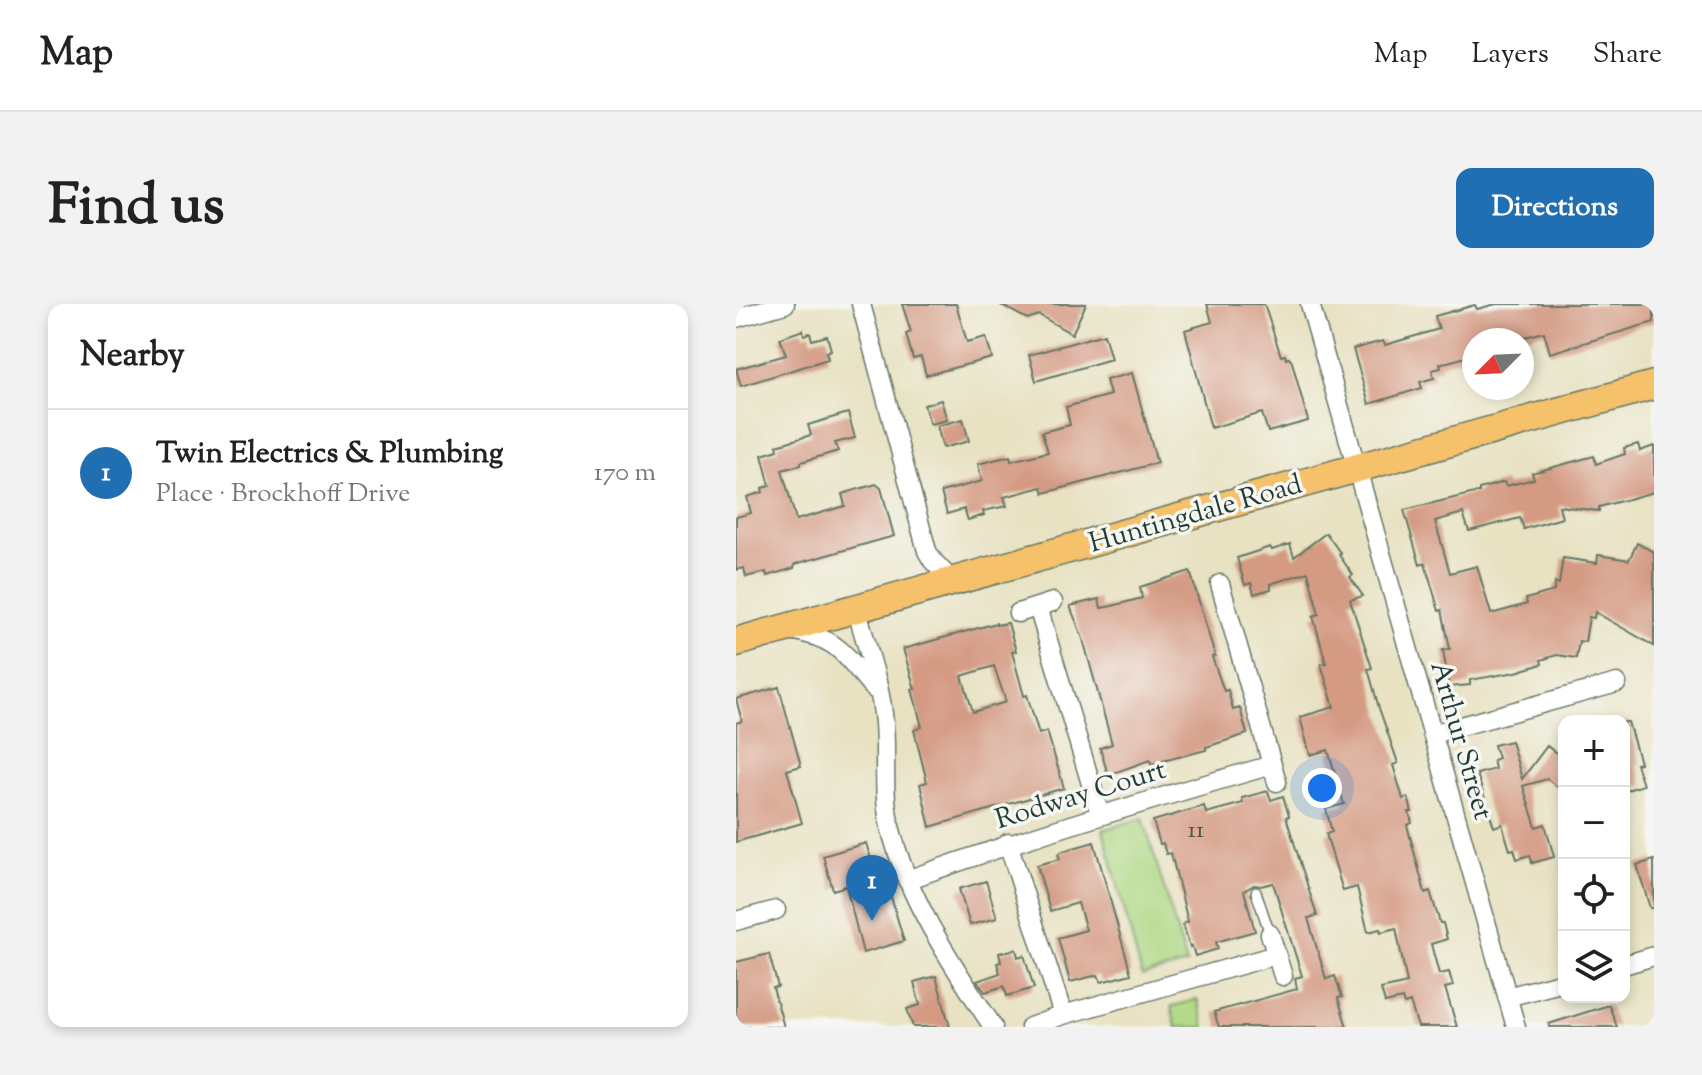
<!DOCTYPE html>
<html lang="en">
<head>
<meta charset="utf-8">
<style>
  :root { --surface:#fff; --page:#f2f2f2; --text:#222; --muted:#767676; --line:#e0e0e0; --accent:#1f6fb2 }
  body { margin:0; font-family:"Sorts Mill Goudy",serif; background:var(--page); color:var(--text) }
  .controls { position:absolute; right:24px; bottom:24px; display:grid; overflow:hidden; border-radius:16px; box-shadow:0 4px 12px #0003 }
  .controls button { width:72px; height:72px; display:grid; place-items:center; padding:0; border:0; border-bottom:2px solid var(--line); background:var(--surface); color:var(--text); font:40px sans-serif }
  .compass { position:absolute; left:726px; top:24px; width:72px; height:72px; border-radius:50%; background:var(--surface); box-shadow:0 4px 12px #0003; rotate:246deg }
  .you { position:absolute; left:586px; top:484px; width:28px; height:28px; margin:-20px; border:6px solid #fff; border-radius:50%; background:#1a73e8; box-shadow:0 0 0 12px #1a73e833 }
  .badge { display:grid; place-items:center; width:52px; height:52px; border-radius:50%; background:var(--accent); color:#fff; font-size:26px; font-weight:700 }
  .pin { position:absolute; translate:-50% -66px; filter:drop-shadow(0 2px 4px #0008) }
  .pin::after { content:''; position:absolute; top:42px; width:28px; height:24px; background:inherit; clip-path:polygon(0 0,100% 0,50% 100%) }
  .list { margin:0; padding:0; list-style:none }
  h2 { display:flex; justify-content:space-between; align-items:center; height:104px; margin:0; padding:0 32px; font-size:34px }
  h2 small { font-size:26px; font-weight:400; color:var(--muted) }
  .list li { display:grid; grid-template-columns:52px 1fr auto; gap:24px; align-items:center; box-sizing:border-box; height:128px; padding:0 32px; border-top:2px solid var(--line) }
  .list b { display:block; font-size:30px; white-space:nowrap }
  .list p { margin:0; font-size:26px; white-space:nowrap; color:var(--muted) }
  .list em { font-size:26px; font-style:normal; color:var(--muted) }
  .icon { flex:none; width:44px; height:44px; fill:none; stroke:currentColor; stroke-width:2; stroke-linecap:round; stroke-linejoin:round }
  .map { position:relative; flex:none; width:918px; height:723px; overflow:hidden; border-radius:16px }
  header { display:flex; align-items:center; gap:48px; box-sizing:border-box; height:112px; padding:0 40px; background:var(--surface); border-bottom:2px solid var(--line) }
  header strong { font-size:38px }
  nav { display:flex; gap:44px; margin-inline-start:auto; font-size:28px }
  .intro { display:flex; align-items:center; justify-content:space-between; box-sizing:border-box; height:192px; padding:0 48px }
  h1 { margin:0; font-size:56px }
  .button { padding:20px 36px; border-radius:16px; background:var(--accent); color:#fff; font-size:28px; font-weight:700 }
  main { display:flex; gap:48px; padding:0 48px }
  aside { flex:1; background:var(--surface); border-radius:16px; box-shadow:0 4px 12px #0003 }
  .map>svg:first-child { display:block }
</style>
</head>
<body>
<header>
<strong>Map</strong>
<nav><a>Map</a><a>Layers</a><a>Share</a></nav>
</header>
<div class="intro"><h1>Find us</h1><a class="button">Directions</a></div>
<main>
<aside>
<h2>Nearby<small></small></h2>
<ul class="list">
<li><span class="badge">1</span><div><b>Twin Electrics &amp; Plumbing</b><p>Place · Brockhoff Drive</p></div><em>170 m</em></li>
</ul>
</aside>
<div class="map">
<svg width="918" height="723" viewBox="0 0 918 723">
  <rect width="100%" height="100%" fill="#f6f6f2"/>
  <filter id="ink" filterUnits="userSpaceOnUse"><feTurbulence type="fractalNoise" baseFrequency=".0125" numOctaves="2"/><feDisplacementMap in="SourceGraphic" scale="16" xChannelSelector="R" yChannelSelector="G"/><feConvolveMatrix kernelMatrix="1 2 1 2 8 2 1 2 1" color-interpolation-filters="sRGB"/></filter>
  <filter id="wash" filterUnits="userSpaceOnUse"><feTurbulence type="fractalNoise" baseFrequency=".006" numOctaves="4" result="noise"/><feDisplacementMap in="SourceGraphic" scale="32" xChannelSelector="R" yChannelSelector="G"/><feGaussianBlur stdDeviation="1.8" result="paint"/><feColorMatrix in="noise" values="0 0 0 0 0 0 0 0 0 0 0 0 0 0 0 0 0 1.4 0 .05"/><feComposite in="paint" operator="in"/></filter>
  <g filter="url(#wash)">
    <rect width="100%" height="100%" fill="#e8e2c2"/>
    <path fill="#afd883" stroke="#678a5c" stroke-width="2" d="M407,514L451,660L406,672L367,526Z
      M461,695L469,723H440L435,703Z"/>
    <g id="blocks">
      <path fill="#d49a82" fill-rule="evenodd" d="M166,0H220L231,38L250,33L256,54L190,71L185,53L177,55L170,30L175,28Z
        M263,0H350L336,30L303,11L291,15Z
        M471,0H528L545,52L549,51L550,55L553,54L556,58L572,117L532,128L526,109L475,124L449,26L476,18Z
        M760,0H918V18L814,49L808,28L778,36H738V51L704,60L705,64L696,66L698,74L684,78L686,84L633,100L617,45L647,37L649,41L703,25L699,12L739,1L741,5Z
        M67,26L68,31L74,29L76,36L91,32L95,46L90,48L92,55L5,82L0,65L50,51L44,34Z
        M368,30L375,55L300,77L293,51Z
        M396,69L421,159L308,189L306,183L268,193L271,202L247,207L248,211L232,216L228,205L211,210L205,188L246,177L242,160L274,152L275,157L312,148L306,128L334,121L330,103L374,91L370,76Z
        M205,96L211,116L194,120L188,101Z
        M112,109L119,134L99,139L102,147L65,158V161L46,166L60,216L109,202L106,190L140,180L145,184L158,232L59,260L58,264L31,272L30,268L10,273L8,264L0,266V213L15,209L11,193L27,188L26,184L34,182L26,151L42,146L41,141L75,131L72,121Z
        M227,115L233,137L207,144L201,122Z
        M902,140L904,147L918,142V188L863,203V207L823,202L826,214L788,225L784,214L733,227L727,209L699,217L714,269L741,262L755,310L791,300L790,295L818,287L819,279L823,280L827,254L861,259L862,251L893,256L901,239L918,248V342L859,308L858,314L853,313L849,338L843,337L840,354L821,351L805,356L806,360L780,368L734,376V381L713,383L707,346L714,345L706,306L703,307L689,259L684,261L668,206L743,188V185L768,178L770,182L798,175L796,169L858,152L860,160L889,150L888,144Z
        M590,229L605,250L603,251L617,271L614,273L627,292L614,296L636,364L632,365L643,404L662,459L657,461L667,495L672,493L676,508H673L676,519L671,521L689,589L694,587L704,619H707L711,635L695,640L703,670L713,668L717,682L709,684L721,723H682L674,698L668,700L666,695L649,699L645,685L671,679L660,624L645,628L644,625L632,628L621,583L607,587L590,530L596,528L590,505L608,500L592,446L574,451L564,413L598,403L585,360L590,359L577,312L583,310L572,268L534,280L535,285L518,290L515,279L509,281L501,254L534,243L536,246L554,240L558,253Z
        M454,267L479,352L476,353L488,387L492,386L497,406L504,404L511,430L470,443V446L415,460L414,456L372,471L364,444L376,440L347,335L334,302L363,295L365,304L376,302L406,294L404,283Z
        M260,319V321L272,319L280,347L276,348L288,392L291,391L303,430L311,427L328,484L194,523L184,480L191,478L178,426L186,423L176,385H179L167,345ZM258,362L270,398L237,408L226,372Z
        M43,383L65,462L51,466L66,519L0,538V419L6,417L0,395Z
        M888,418H892L904,459L900,460L907,481L888,487Z
        M775,437L786,475L811,442L828,455V488L811,475L787,482L800,523L809,520L818,553L796,559L794,551L781,555L778,545L774,546L766,520L758,523L741,470L759,465L757,456L762,454L758,441Z
        M532,487L535,496L547,492L553,512L550,513L581,612L572,614L590,675L599,672L606,693L602,694L611,723H483L478,708L561,685L559,674L566,672L537,579L525,582L518,581L508,587L519,627L480,638L482,645L459,652L456,642L454,643L447,620L452,618L435,549L430,550L427,539L424,540L417,517L468,502L470,509L507,499L506,494Z
        M358,538L395,670L365,678L362,671L334,678L322,634L350,626L342,599L314,607L301,561L324,555L322,550L327,547Z
        M130,539L142,579L150,576L168,637L127,649L110,582L97,586L87,552Z
        M918,556V604H914L901,561Z
        M250,577L261,614L234,621L223,585Z
        M280,645L282,653L288,651L298,684L271,692L268,682L249,688L241,677L264,669L261,659L265,658L263,649Z
        M33,650L42,683L37,684L48,723H0V658Z
        M200,672L214,723H177L171,705L184,701L178,678Z
        M873,701L881,723H814L813,720Z"/>
    </g>
  </g>
  <g filter="url(#ink)">
    <use href="#blocks" fill-opacity="0" stroke="#657766" stroke-width="2"/>
    <g fill="none" stroke-linecap="round" stroke-linejoin="round">
      <defs>
        <path id="lane" d="M520,588L534,630"/>
        <path id="street" d="M125,0L191,247L197,257L217,278
          M574,0L780,723
          M0,14L49,0
          M484,280L541,478
          M302,303L364,510
          M121,306C130,342 145,381 148,419C151,454 146,488 154,522C172,597 216,659 257,723
          M282,309L317,298
          M54,326C104,335 107,349 138,385
          M696,430L881,379
          M272,539L327,711
          M171,576C292,532 413,496 536,461
          M0,617L40,606
          M534,630L547,672
          M888,661L918,652
          M771,693L828,678
          M294,723L327,711L540,651"/>
        <path id="primary" d="M0,338L918,81"/>
      </defs>
      <use href="#lane" stroke="#657766" stroke-width="12"/>
      <use href="#street" stroke="#657766" stroke-width="21"/>
      <use href="#primary" stroke="#657766" stroke-width="31"/>
      <use href="#lane" stroke="#fff" stroke-width="9"/>
      <use href="#street" stroke="#fff" stroke-width="18"/>
      <use href="#primary" stroke="#f5c16b" stroke-width="28"/>
    </g>
  </g>
  <g text-anchor="middle" stroke-width="7" stroke-linejoin="round" paint-order="stroke">
    <g font-size="24" fill="#4c5448">
      <text x="460" y="533">11</text>
    </g>
    <g font-size="28" fill="#1f3d34" stroke="#f6f6f2">
      <text transform="translate(459 208) rotate(-16)" y="10">Huntingdale Road</text>
      <text transform="translate(727 436) rotate(74)" y="10">Arthur Street</text>
      <text transform="translate(344 489) rotate(-17)" y="10">Rodway Court</text>
    </g>
  </g>
</svg>
<div class="controls">
<button>+</button>
<button>−</button>
<button><svg class="icon" aria-label="locate" viewBox="0 0 24 24"><circle cx="12" cy="12" r="6"/><path d="M12 2v4M12 18v4M2 12h4M18 12h4"/></svg></button>
<button><svg class="icon" aria-label="layers" viewBox="0 0 24 24"><path d="M12 4l9 5-9 5-9-5zM3 14l9 5 9-5"/></svg></button>
</div>
<svg class="compass" viewBox="-18 -18 36 36"><path d="M0-13l5 13h-10z" fill="#e53935"/><path d="M0 13l5-13h-10z" fill="#767676"/></svg>
<div class="you"></div>
<div class="pin badge" style="left:136px;top:617px">1</div>
</div>
</main>
</body>
</html>
